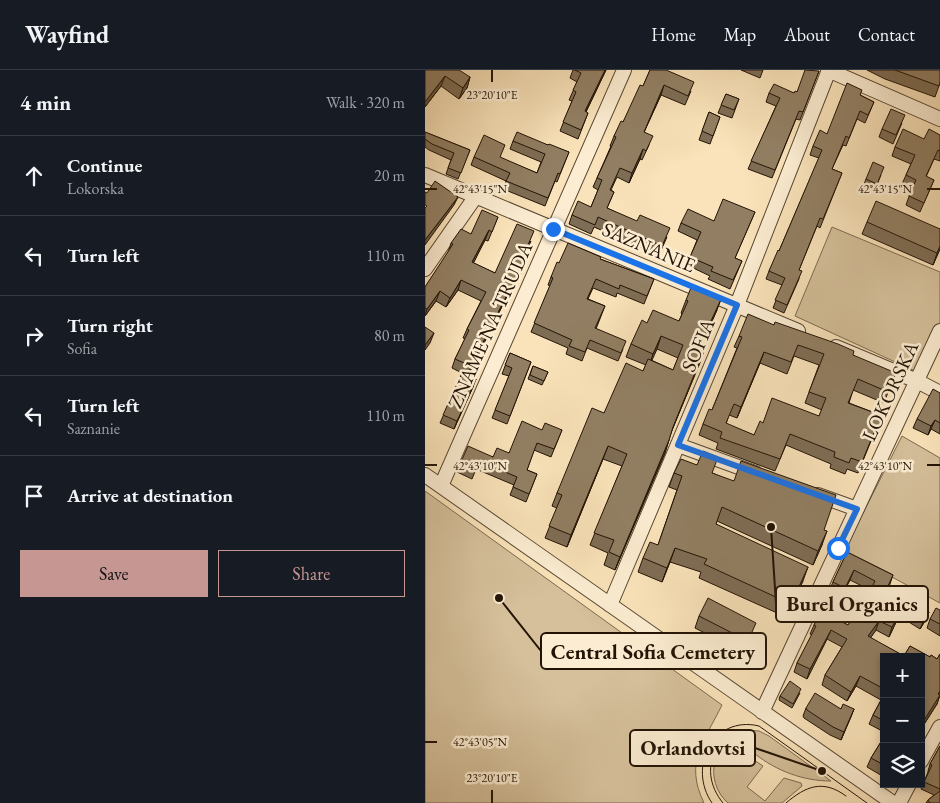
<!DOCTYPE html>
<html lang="en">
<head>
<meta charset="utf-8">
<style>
  :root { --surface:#171b24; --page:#242831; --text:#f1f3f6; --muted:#9ea1a6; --line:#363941; --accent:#c59692 }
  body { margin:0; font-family:"EB Garamond",serif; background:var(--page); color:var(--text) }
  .controls { position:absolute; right:15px; bottom:15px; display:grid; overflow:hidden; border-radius:0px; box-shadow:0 2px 8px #0003 }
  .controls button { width:45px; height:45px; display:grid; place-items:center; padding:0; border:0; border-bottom:1px solid var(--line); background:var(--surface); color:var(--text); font:25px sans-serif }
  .stop { position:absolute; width:15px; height:15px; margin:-11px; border:4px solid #1a73e8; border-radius:50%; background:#fff }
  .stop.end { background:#1a73e8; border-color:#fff; box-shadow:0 1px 5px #0008 }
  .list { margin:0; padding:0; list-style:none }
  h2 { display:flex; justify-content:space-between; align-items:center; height:65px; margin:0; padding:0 20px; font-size:21px }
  h2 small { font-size:16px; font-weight:400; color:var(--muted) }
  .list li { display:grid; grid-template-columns:32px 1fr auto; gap:15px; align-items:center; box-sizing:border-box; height:80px; padding:0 20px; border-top:1px solid var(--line) }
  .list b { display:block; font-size:19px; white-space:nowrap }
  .list p { margin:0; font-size:16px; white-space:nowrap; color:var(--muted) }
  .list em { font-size:16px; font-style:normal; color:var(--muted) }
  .actions { display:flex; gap:10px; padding:15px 20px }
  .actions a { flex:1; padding:11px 0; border:1px solid var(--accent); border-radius:0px; text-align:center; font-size:18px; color:var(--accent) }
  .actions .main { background:var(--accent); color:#111 }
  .icon { flex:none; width:28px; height:28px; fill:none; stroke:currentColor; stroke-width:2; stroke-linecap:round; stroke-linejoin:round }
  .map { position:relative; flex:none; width:515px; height:733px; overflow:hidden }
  header { display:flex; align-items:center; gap:30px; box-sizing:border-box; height:70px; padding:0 25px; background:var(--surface); border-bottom:1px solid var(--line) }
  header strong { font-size:24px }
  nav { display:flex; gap:28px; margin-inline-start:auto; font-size:18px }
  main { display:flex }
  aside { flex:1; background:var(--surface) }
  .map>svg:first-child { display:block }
</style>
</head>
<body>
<header>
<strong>Wayfind</strong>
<nav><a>Home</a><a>Map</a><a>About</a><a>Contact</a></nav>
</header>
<main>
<aside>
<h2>4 min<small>Walk · 320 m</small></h2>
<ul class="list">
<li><svg class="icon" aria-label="ahead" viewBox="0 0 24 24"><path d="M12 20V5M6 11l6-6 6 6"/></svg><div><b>Continue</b><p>Lokorska</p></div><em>20 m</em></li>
<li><svg class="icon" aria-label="left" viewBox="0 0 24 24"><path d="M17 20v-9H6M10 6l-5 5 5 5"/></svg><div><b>Turn left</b></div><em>110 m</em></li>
<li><svg class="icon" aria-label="right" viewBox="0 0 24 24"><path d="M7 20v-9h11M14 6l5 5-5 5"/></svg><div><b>Turn right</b><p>Sofia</p></div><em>80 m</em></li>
<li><svg class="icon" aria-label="left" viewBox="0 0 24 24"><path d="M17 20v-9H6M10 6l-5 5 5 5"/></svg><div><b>Turn left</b><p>Saznanie</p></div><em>110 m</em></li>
<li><svg class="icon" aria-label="arrive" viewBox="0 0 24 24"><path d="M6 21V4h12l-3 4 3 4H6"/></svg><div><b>Arrive at destination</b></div></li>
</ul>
<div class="actions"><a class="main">Save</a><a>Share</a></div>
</aside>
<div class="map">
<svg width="515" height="733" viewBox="0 0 515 733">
  <rect width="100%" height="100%" fill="#fae3ba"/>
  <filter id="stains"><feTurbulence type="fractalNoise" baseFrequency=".004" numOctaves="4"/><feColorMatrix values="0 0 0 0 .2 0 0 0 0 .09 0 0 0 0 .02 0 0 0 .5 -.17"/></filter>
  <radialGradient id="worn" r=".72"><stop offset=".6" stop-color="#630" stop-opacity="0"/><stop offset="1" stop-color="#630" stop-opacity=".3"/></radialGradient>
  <path fill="#d5c09b" stroke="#7c6a50" d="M407,157L515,202V256L492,302L370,246Z
    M477,366L515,388V533L419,481Z
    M0,421L297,635C279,672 259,692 279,733H0Z
    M320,660L334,661L344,666L406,711C378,711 352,701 330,684L327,685L326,688L338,696L322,717L340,731L359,708L376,713L377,716L357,733H303C278,711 287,668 320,660Z"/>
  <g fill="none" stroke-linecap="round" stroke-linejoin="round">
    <defs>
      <path id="minor" d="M403,0L515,49
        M0,105L373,261
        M0,199L51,126
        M411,277L492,311L515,323
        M253,375L330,403
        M0,405L468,733
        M16,416L199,0
        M393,425L432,439
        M185,535L312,235L404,0
        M337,642L515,261
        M496,691L515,657
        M474,733L484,714"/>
    </defs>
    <use href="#minor" stroke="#584732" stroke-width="16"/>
    <use href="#minor" stroke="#fcedd2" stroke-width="14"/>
    <path stroke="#221305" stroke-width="1" d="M293,676C281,695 284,716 298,733
      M287,733C262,697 288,645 334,656L442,733
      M361,733C381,716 398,709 421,726"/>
  </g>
  <path fill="#7e6d55" stroke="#221305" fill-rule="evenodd" d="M0,0L45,7L42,18L34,29L16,16L0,37Z
    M148,0H181L161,42L163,43L153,69L135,61L147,31L144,30L152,12L145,8Z
    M225,0L266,21L260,35L236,25L219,62L224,75L217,90L215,89L204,113L192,107L186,120L189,122L182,138L242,167L234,185L169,157L166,164L144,154L147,145L166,137L173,120L168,117L172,108L186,76H185L189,66L198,52L218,16Z
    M316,0H338L335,8Z
    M442,0H515V13L510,27L460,9Z
    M394,1L375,50L371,49L347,108L323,99L351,36L341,32L344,23H369L372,22Z
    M301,24L314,29L307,48L293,43Z
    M435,25L449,32L440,53L432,49L421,76L418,75L407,99L417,103L395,158L392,156L374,200V209L359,243L348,238L357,215L341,209L344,201L354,181L394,88L385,85L388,76L402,64Z
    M284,42L295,47L285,74L274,70Z
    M477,53L468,74L454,67L457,59Z
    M0,62L45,80L33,109L21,104L26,90L4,80L0,77Z
    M515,65V91L509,89L501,107L509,110L495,142L481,135L487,118L477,114L486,94L467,86L470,77Z
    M88,71L123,75L144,82L132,112L130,111L120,136L78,119L81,111L46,95L49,87L75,88L112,103L116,92L85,79Z
    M456,105L449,122L438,117L441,109Z
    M330,142L310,188L317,191L305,219L283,209L285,206L262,195L272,170L253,161L256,153L289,151Z
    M73,147L63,171L60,170L48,193L70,203L106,171L98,190L97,201L90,217L87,216L43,305L48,317L29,359L15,353L37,303L27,298L30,289L40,269L38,268L42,259L56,231L33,220L21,237L11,231L0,246V217L23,183L26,173L46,164Z
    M442,152L515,159V179L508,195L437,164Z
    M175,189L229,209L219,234L192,223L191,227L168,218L163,229L180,236L171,259L198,279L193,291L162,278L157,291L141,284L143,278L106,262L125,216L123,215L126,207L134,193Z
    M261,230L292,240L276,276V290L247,360L240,383L190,500L179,495L183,483L165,475L197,396L178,389L142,477L120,468L132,438L127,436L132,423L179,343L218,301L221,295L201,287L206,274L222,253L254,251L257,244L256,243ZM232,279L253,288L248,300L226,290Z
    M349,255L428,285L466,314L459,333L428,320L424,333L458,346L448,372L446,371L433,403L422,399L420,404L405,398L406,394L361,375L350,401L291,379L293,373L274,365L278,354L287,340L312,278L309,277L314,266ZM369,286L394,295L380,333L397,340L394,346L338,353L329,365L301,354L304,345L312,348L335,293L362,304Z
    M85,283L106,292L82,354L67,348L84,306L77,304Z
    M108,296L123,302L117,315L103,309Z
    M515,323V364L506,359L503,365L488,358L492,349Z
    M117,360H137L126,387L109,380L102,400L112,404L101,432L85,425L89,415L51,399L47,409L32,402L35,394L84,383Z
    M272,395L399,460L397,475L388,495L292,451L291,454L378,511L361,547L274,508L276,502L245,492L237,512L213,502L218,488L233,475L252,420L244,417L249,403Z
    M422,482L468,505L464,517L483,526L482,529L504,542L500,551L495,559L474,546L464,567L451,560L445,568L479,586L485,576L505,587L506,585L512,589L515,584V625L512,634L496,659V587H459V662L444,654L448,645L456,630L431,616L422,631L397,615L400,605L417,577L402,569L382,609L369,602L372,593L387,565L385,564L389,555L396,541L423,555L440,531L445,520L425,510L416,527L404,521L408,512Z
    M515,540V566L502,558L505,549Z
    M274,546L327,565L319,583L270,558Z
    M375,623L367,638L354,630L355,626Z
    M381,638L416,639H429L416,670L405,665L379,648L378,646Z
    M459,667V707L442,697L446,688Z
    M515,676V733H501L503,730L509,725L496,719L503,702V701L505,694Z"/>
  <path fill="#665945" stroke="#221305" d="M180,0H181L157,50L160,41Z
    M20,6L16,16L0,37V32Z
    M45,7L42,18L34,29L38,18Z
    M239,15L236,25L215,71L219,62Z
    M218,79L215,89L204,113L207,103Z
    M33,127L29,135L0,175V170Z
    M64,160L60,170L44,202L47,192Z
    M515,176V179L508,195L512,183Z
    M101,191L97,201L90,217L93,208Z
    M91,207L87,216L43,306L46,296Z
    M36,210L33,220L21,237L25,228Z
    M15,221L11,231L0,246L2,239Z
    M297,227L292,240L270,288L275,275Z
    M9,263L5,273L0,280V275Z
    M236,266L232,279L224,297L228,284Z
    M280,278L276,290L243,370L248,357Z
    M339,282L335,293L312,348L316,337Z
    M51,309L48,317L29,359L32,351Z
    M510,350L506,359L503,365L506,356Z
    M244,370L240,383L190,500L195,487Z
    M183,376L178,389L142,477L146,465Z
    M402,461L397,475L388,495L393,481Z
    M250,478L245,492L237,512L242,498Z
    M383,497L378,511L361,547L366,534Z
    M429,500L425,510L416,527L420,518Z
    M477,537L474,546L464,567L467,557Z
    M504,542L500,551L495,559L499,550Z
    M454,551L451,560L440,576L443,566Z
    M406,560L402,569L382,609L385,599Z
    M435,606L431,616L422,631L426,622Z
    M515,621V625L512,634L496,659V655Z
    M429,639L426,647L416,670L419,662Z"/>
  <path fill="#927f63" stroke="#221305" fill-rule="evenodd" d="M0,0H34L45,7L38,18L20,6L0,32Z
    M150,0H180L160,41L163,43L156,60L138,52L151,22L148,20L156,3Z
    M225,0H241L269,12L263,26L239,15L219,62L228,66L221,81L218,79L207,103L195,98L185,120L189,122L182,138L212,151L215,145L245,158L237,176L173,147L170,155L147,145L153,131L166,137L177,110L172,108L191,67L189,66L196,51L198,52L215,15L218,16Z
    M380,0L394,1L378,42L374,41L350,100L326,91L355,28L344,23L349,14L369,23L370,21L372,22Z
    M470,0H515V12L514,16Z
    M422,13L437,20L435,25L449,32L443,45L435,41L424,68L421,66L407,99L417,103L398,149L395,148L374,200L377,201L362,235L350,230L360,208L344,201L353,180L354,181L397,80L388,76L395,60L402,64Z
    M301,24L314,29L309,40L296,35Z
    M466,39L480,45L471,65L457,59Z
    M284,42L295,47L288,66L277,61Z
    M478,59L499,69L504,59L515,65V81L513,80L501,106L509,110L499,133L484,126L491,110L481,105L490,85L470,77Z
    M0,62L45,80L36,103L23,98L29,83L7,74L0,69Z
    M92,62L123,75L124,74L144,82L135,104L133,103L123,128L81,111L85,103L49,87L59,65L80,75L75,87L112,103L120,84L88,71Z
    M448,92L459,97L452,114L441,109Z
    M10,111L33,127L0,170V138L2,136L0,135V122L2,123Z
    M298,129L330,142L310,188L317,191L308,210L286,201L288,197L265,187L276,162L256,153L263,139L289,151Z
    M451,131L515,159V176L512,183L442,152Z
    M57,140L73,147L67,162L64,160L47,192L70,203L92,154L109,161L97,189L101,191L93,208L91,207L46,296L30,289L44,260L42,259L61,222L36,210L25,228L15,221L2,239L0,238V217L28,174L26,173L36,159L46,164Z
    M143,173L176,187L175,189L229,209L222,226L195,215L194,219L171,209L162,229L180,236L170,258L201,271L196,283L165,270L160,282L144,276L147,270L109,253L128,208L126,207L132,192L134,193Z
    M267,215L297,227L275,275L280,278L248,357L244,370L195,487L184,482L189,470L169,463L202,384L183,376L146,465L124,456L137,425L132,423L167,338L179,343L201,293L218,301L223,289L248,300L258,275L236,266L228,284L206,274L217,250L222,253L228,240L254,251L263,231L261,230Z
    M323,244L349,255L350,252L413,274L429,281L428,285L471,303L463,322L433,309L423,333L458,346L452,361L450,360L437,392L426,388L424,393L409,387L410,382L365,364L355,389L295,368L297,362L278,354L284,339L287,340L317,267L314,266ZM373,275L399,284L384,322L401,328L394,346L347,328L338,353L335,351L329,365L301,353L309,334L316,337L339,282L366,292Z
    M0,257L9,263L0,275Z
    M85,283L106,292L85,346L70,340L87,298L80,295Z
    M108,296L123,302L119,311L105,305Z
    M37,303L51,309L32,351L18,345Z
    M508,319L515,323V353L510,350L506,356L492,349Z
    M97,351L117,360L120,353L137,360L129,379L112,373L102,400L112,404L104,424L88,417L92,407L54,391L50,401L35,394L43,376L68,387L72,378L84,383Z
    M278,381L293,387L287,403L309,411L316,391L411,425L399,460L402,461L393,481L297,437L291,454L383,497L366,534L279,494L282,489L250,478L242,498L218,488L225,472L233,475L257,406L249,403L256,389L272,395Z
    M422,482L468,505L463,516L483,526L481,528L504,542L499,550L477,537L467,557L454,551L443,566L479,586L485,576L505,587L506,585L512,589L515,584V621L513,624L515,625L496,655V587H459V619L435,606L426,622L400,605L422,569L406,560L385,599L372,593L391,556L389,555L396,541L423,555L440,531L450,511L429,500L420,518L408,512Z
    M283,528L331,553L323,571L274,546Z
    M511,538L515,540V554L505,549Z
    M365,611L376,619L368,634L355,626Z
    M390,623L416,639L418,634L429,639L419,662L408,657L382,640L381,638Z
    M459,625V651L448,645Z
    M459,667V695L446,688Z
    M515,676V719L499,712L507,695L505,694Z
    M515,721V733H505L503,730Z"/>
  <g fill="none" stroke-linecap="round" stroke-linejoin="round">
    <path stroke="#1a73e8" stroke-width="6" d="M128,159L312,235L253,375L432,439L413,478"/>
  </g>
  <path fill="none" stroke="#221305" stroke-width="2" d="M67,0V12M0,119H12M502,119H515M0,395H12M502,395H515M0,672H12M67,720V733"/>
  <g text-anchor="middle" stroke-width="5" stroke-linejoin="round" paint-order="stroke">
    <g font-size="20" fill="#221305" stroke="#fcedd2">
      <text transform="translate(224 177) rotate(23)" y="7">SAZNANIE</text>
      <text transform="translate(65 255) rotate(-66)" y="7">ZNAME NA TRUDA</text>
      <text transform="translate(273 275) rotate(-67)" y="7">SOFIA</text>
      <text transform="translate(465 321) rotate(-65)" y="7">LOKORSKA</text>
    </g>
  </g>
  <g font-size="12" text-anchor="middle" fill="#221305" stroke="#fcedd2" stroke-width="5" stroke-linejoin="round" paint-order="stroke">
    <text x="67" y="29">23°20'10"E</text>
    <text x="55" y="123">42°43'15"N</text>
    <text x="460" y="123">42°43'15"N</text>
    <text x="55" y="400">42°43'10"N</text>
    <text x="460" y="400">42°43'10"N</text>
    <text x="55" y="676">42°43'05"N</text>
    <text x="67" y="712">23°20'10"E</text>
  </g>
  <path fill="none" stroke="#221305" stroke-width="2" d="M346 457L351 534M74 528L116 581M397 701L330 678"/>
  <g fill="#221305" stroke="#fcedd2" stroke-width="2">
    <circle cx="346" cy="457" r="5"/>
    <circle cx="74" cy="528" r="5"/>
    <circle cx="397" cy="701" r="5"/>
  </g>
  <g fill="#fcedd2" stroke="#221305" stroke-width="2">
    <rect x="351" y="516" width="152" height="36" rx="5"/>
    <rect x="116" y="563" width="225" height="36" rx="5"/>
    <rect x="205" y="660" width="125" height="36" rx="5"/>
  </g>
  <g font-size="21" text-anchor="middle" font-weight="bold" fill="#221305">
    <text x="427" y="541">Burel Organics</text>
    <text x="228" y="589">Central Sofia Cemetery</text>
    <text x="268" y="685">Orlandovtsi</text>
  </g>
  <rect width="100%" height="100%" filter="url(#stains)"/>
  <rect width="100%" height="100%" fill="url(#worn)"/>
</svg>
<div class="controls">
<button>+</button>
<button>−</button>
<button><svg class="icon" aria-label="layers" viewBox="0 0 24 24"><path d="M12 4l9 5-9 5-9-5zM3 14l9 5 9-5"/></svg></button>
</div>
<div class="stop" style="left:413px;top:478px"></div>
<div class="stop end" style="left:128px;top:159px"></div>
</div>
</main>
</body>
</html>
